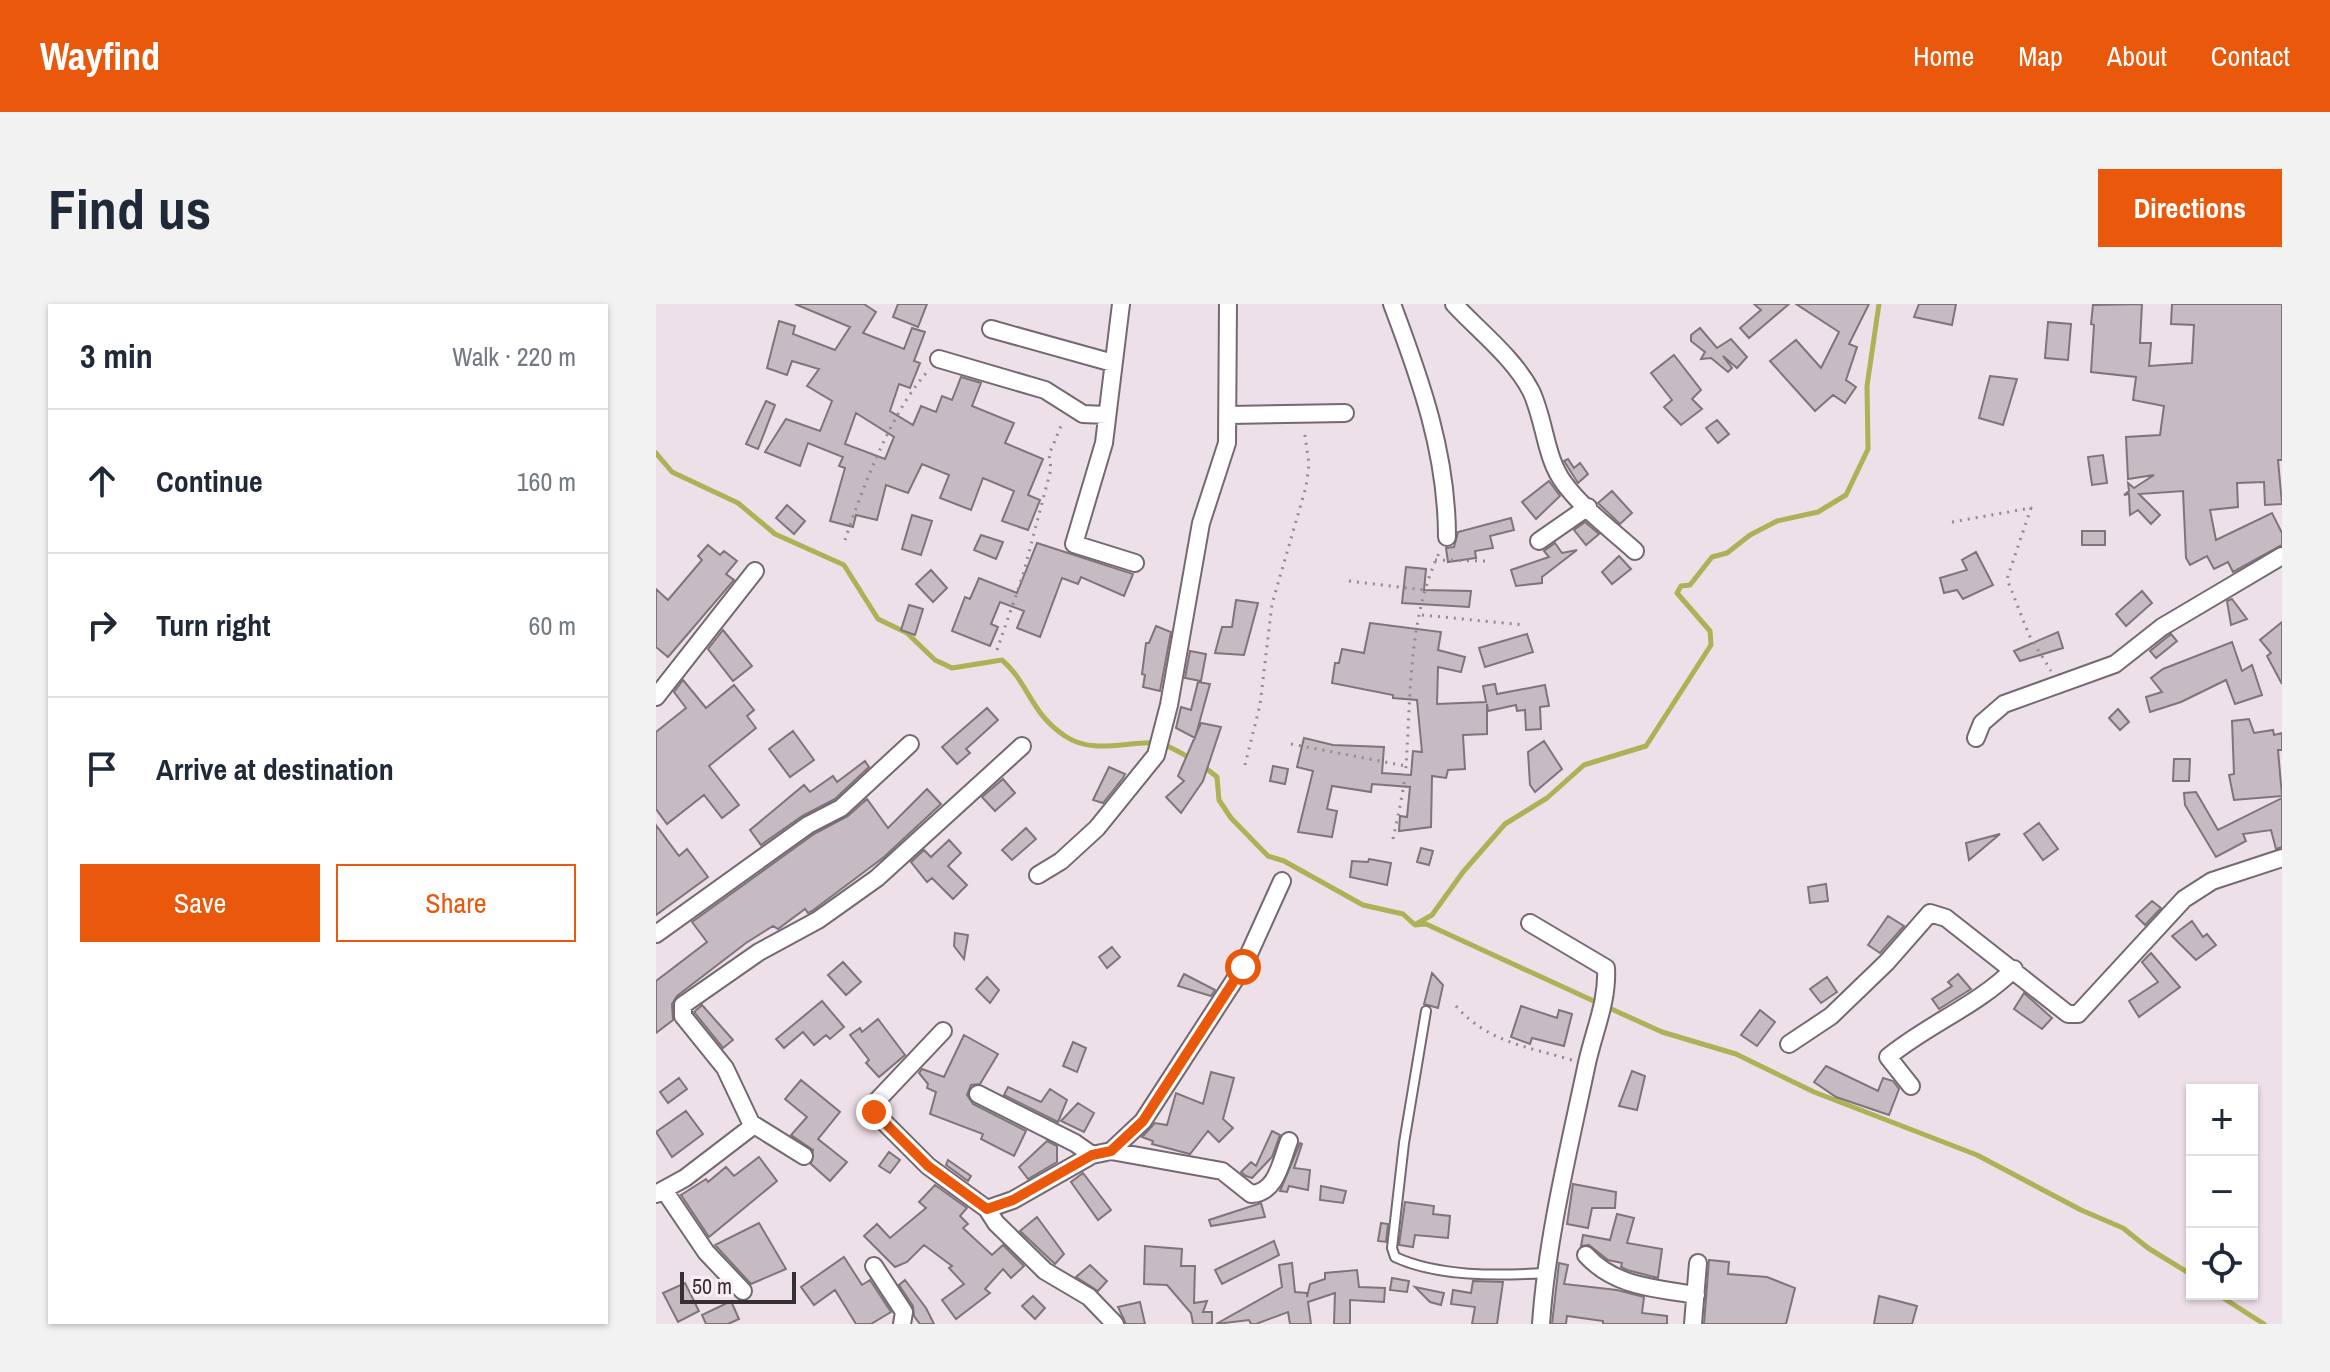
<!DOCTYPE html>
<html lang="en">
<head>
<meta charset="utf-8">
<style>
  :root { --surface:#fff; --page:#f2f2f3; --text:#1f2937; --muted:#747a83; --line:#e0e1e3; --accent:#ea580c }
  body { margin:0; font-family:"Archivo Narrow",sans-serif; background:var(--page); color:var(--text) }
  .controls { position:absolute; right:24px; bottom:24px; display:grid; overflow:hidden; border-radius:0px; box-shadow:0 2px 6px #0004 }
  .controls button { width:72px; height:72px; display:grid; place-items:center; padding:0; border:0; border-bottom:2px solid var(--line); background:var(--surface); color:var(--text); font:40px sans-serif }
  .scale { position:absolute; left:24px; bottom:20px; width:116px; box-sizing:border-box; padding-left:8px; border:4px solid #353033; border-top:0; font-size:22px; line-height:28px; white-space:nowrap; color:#353033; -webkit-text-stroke:6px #fbedf6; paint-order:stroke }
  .stop { position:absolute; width:24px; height:24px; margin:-18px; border:6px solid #ea580c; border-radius:50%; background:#fff }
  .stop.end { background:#ea580c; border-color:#fff; box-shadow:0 2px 8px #0008 }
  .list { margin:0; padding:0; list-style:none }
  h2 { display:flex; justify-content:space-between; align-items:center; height:104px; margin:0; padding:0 32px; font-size:34px }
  h2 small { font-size:26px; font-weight:400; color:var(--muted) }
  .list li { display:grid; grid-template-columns:52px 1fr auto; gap:24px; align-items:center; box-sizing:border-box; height:144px; padding:0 32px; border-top:2px solid var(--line) }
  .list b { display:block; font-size:30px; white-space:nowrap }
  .list em { font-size:26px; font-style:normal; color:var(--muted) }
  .actions { display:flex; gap:16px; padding:24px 32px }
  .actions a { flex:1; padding:18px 0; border:2px solid var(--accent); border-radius:0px; text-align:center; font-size:28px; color:var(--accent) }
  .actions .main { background:var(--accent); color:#fff }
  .icon { flex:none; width:44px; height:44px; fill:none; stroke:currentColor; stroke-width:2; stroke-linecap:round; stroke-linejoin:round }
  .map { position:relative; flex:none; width:1626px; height:1020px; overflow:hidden; border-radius:0px }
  header { display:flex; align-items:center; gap:48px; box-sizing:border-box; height:112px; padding:0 40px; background:var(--accent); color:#fff }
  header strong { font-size:38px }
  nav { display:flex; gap:44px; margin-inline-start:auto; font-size:28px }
  .intro { display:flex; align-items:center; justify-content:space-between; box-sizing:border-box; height:192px; padding:0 48px }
  h1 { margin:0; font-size:56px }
  .button { padding:20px 36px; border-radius:0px; background:var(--accent); color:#fff; font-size:28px; font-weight:700 }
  main { display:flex; gap:48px; padding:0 48px }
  aside { flex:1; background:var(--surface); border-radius:0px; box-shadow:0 2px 6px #0004 }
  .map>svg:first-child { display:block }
</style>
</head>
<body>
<header>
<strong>Wayfind</strong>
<nav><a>Home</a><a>Map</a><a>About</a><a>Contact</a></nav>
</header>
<div class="intro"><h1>Find us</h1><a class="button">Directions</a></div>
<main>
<aside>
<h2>3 min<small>Walk · 220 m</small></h2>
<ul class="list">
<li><svg class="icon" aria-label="ahead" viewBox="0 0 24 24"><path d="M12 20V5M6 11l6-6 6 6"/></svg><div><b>Continue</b></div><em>160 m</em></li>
<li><svg class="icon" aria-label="right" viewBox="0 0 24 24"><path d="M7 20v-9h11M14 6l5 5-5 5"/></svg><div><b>Turn right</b></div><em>60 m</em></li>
<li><svg class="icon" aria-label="arrive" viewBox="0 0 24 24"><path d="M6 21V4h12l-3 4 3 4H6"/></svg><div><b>Arrive at destination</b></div></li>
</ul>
<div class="actions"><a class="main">Save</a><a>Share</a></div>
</aside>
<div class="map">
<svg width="1626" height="1020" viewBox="0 0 1626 1020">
  <rect width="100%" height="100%" fill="#eee0e9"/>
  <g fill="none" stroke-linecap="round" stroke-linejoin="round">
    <path stroke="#acb255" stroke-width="5" d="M0,149L16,168L82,199L119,230L188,261L222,315L251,329L279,356L296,364L346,356C373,379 374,409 409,432C437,451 470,437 500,439C512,440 524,449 534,454
      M546,461L561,473L563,496L575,514L612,552L628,557L707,601L747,610L759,621L770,620L942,699
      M760,620L776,611L807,568L849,520L891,494L928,461L990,442L1055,341L1054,327L1021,289L1025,282L1034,281L1056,253L1071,249L1094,231L1121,217L1162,208L1190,191L1212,145L1211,82L1223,0
      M951,703L1006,728L1080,750L1158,788L1321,851L1425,906L1467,924L1492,944L1536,971
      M1561,990L1608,1020"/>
  </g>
  <path fill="#c7bbc3" stroke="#80747b" stroke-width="2" fill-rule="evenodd" d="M139,0H208L220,8L207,29L248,45L256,24L269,28L258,57L264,59L254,84L243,80L234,107L257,121L265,102L280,108L286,92L296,96L305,73L325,79L316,102L358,119L349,139L387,155L372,191L384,196L372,226L346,217L358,187L327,174L315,206L284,194L293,171L266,160L252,189L230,181L221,216L200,211L197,223L174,217L189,164L183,162L187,153L152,139L144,162L109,148L130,115L164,127L176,97L151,82L163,65L136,57L131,71L111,64L123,17L139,22L137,30L179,46L194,23ZM200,109L238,133L229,155L189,140Z
    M242,0H271L262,23L237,13Z
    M1098,0H1133L1093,34L1084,24L1105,6Z
    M1140,0H1213L1193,40L1201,43L1190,76L1200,83L1189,99L1177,91L1159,107L1114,57L1140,36L1165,64L1183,28Z
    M1263,0H1300L1296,21L1258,13Z
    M1486,0L1484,39H1495L1493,62L1536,59L1538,21L1515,20L1516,0H1626V156H1622L1626,200L1609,201L1608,178L1581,179L1582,203L1554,206L1560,236L1616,209L1626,229V241L1577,268L1572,258L1558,265L1551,252L1534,261L1530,254L1527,187L1483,190L1504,211L1495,220L1482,206L1474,211L1473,190L1468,191L1473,187L1472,179L1478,184L1498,171L1472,175L1470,133L1504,131L1508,102L1477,96L1480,73L1435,68L1438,21L1435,20L1437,1Z
    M1392,18L1415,20L1412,56L1389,54Z
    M1044,24L1061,44L1075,35L1091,53L1081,64L1067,52L1076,64L1072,68L1055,54L1045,55L1049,48L1035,37V31Z
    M1018,51L1045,86L1036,95L1046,105L1025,121L1008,103L1016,96L995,69Z
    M1334,72L1361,75L1347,121L1323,114Z
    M110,97L119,101L102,145L90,140Z
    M1061,116L1073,130L1062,139L1050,124Z
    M1447,151L1451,179L1436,181L1432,153Z
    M912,155L918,164L924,159L932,170L922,179L908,157Z
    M893,177L904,192L880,215L866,198Z
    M956,187L976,209L964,220L942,199Z
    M131,201L149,217L138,230L120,214Z
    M256,211L276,217L265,251L246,245Z
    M855,214L858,226L834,232L837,244L819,247L820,254L792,258L790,244L798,243L802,228Z
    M929,218L943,230L930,241L918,226Z
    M1426,227H1449V241H1426Z
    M325,231L347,238L340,255L318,246Z
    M381,239L477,270L468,292L425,273L422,280L406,274L384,333L361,324L368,307L344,298L335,320L342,323L334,342L296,327L309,293L314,295L323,274L361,289Z
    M899,239L906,249L921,246L886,273V279L860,282L855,266L893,253L888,247Z
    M52,241L64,251L68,247L81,257L70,270L78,276L12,353L0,343V285L12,296L46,256L42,252Z
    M1320,248L1337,281L1307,295L1301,286L1288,289L1284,274L1311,266L1306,256Z
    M963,252L975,265L956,280L946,268Z
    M750,263L770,265L768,286L815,287L813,303L746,299Z
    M275,266L291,284L277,298L260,280Z
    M1486,287L1496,299L1470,322L1460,310Z
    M1576,295L1591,315L1575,321L1571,297Z
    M580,296L602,299L588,351L559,349L566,323H576Z
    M253,301L267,305L259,331L245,326Z
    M1626,318V380L1611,352L1615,349L1604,336Z
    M714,319L785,328L782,346L809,353L805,368L782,363L781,400L830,398L827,382L839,380L841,390L889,381L893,402L884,403L885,425L870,426L869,406L861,407L860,401L832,407L831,400V430L807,431L809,465L792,466L790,474L776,472L775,523L743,527L744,512L751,513L754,483L716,480L715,488L676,482L671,505L681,507L676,533L642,528L657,467L641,463L648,434L677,441L728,443L726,469L755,471L757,447L766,448L761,396L737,394V391L676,379L679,359H683L686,345L708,349Z
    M500,322L515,328L504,387L487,383L489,371L486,370L490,339H493Z
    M67,326L96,362L77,377L52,345Z
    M1402,328L1407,344L1364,357L1358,347Z
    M871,330L877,348L829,363L823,344Z
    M1515,330L1521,337L1500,354L1494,347Z
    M1576,338L1586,367L1596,361L1606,391L1579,400L1570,376L1525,398L1494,408L1490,393L1506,388L1495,374L1507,365Z
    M534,347L550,350L545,377L529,374Z
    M27,376L50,404L78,381L98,406L91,412L100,424L53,462L83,501L66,514L48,491L11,520L0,505V428L30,404L18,388Z
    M542,378L554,380L539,434L520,424L525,403L535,406Z
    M331,404L342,416L310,445L314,449L301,460L286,443Z
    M1462,405L1473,418L1464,426L1453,414Z
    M1593,415L1598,429L1617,426L1618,431L1626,429V446H1622L1626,492L1578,496L1573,471L1578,470L1576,417Z
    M545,419L565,423L547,477L525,509L510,493L528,477L522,472Z
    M137,427L158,456L134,473L113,445Z
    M888,437L906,465L879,488L874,481L872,448Z
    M1518,455H1534L1533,477H1517Z
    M209,457L213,463L179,495L146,512L105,541L94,526L148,481L154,488L177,472L181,478Z
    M617,462L632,465L629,480L614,477Z
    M453,463L469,470L467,474L447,499L437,496Z
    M347,475L359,489L339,507L326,493Z
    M271,485L285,500L228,553L156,607L152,609L149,605L122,625L117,622L90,639L21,692L16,700L17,716L0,729V677L51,638L36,618L158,530L192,512L211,495L232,524Z
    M1540,488L1562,526L1626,494V543L1620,545L1615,526L1587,530L1590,537L1560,553L1529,501L1528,489Z
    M1383,519L1402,545L1387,556L1368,530Z
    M0,521L23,552L31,545L52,573L0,611Z
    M370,524L380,535L356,556L346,546Z
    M1344,530L1313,556L1310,539Z
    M293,536L305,549L292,562L311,581L297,595L276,574L271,578L255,558L268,546L275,553Z
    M765,544L777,547L773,561L761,558Z
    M713,555L735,559L731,581L694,573L696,557L712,558Z
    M1170,580L1172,597L1154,599L1152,583Z
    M1496,597L1505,604L1489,621L1480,612Z
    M1232,612L1248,622L1224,649L1212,641Z
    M1536,617L1547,633L1551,630L1560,641L1540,656L1516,632Z
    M299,629L312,631L308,655L298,642Z
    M456,643L464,653L451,664L443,653Z
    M1495,649L1524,683L1483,713L1473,697L1502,678L1486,658Z
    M187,658L205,678L190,691L172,671Z
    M776,669L787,681L782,704L768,700Z
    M528,670L559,686L555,692L522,682Z
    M1302,670L1315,685L1283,705L1276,695L1296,682L1292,678Z
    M331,673L343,686L334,699L320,685Z
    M1171,673L1181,688L1165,699L1154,685Z
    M1368,689L1396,714L1386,725L1358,705Z
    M166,697L188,723L174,735L170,731L158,741L147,728L128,744L120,735Z
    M46,701L77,736L67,744L38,708Z
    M865,702L901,714L903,706L916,710L908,742L876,734L874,740L855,733Z
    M1104,706L1119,718L1101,742L1085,731Z
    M222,715L249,751L223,773L210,759L213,756L194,731L204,724L206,728Z
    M308,731L342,750L324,780L315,781L311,791L317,800L370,827L358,852L325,835L327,830L274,810L280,788L271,784L272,780L263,769L266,765L288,773Z
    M417,738L430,744L421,768L407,762Z
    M1170,762L1222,787L1227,774L1237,777L1243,785L1233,811L1180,793L1158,778Z
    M976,767L989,772L981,806L963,802Z
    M555,768L578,774L567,815L577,824L563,838L552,827L534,850L496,840L497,837L486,833L499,819L511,821L520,789L547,800Z
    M23,774L31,785L12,799L4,788Z
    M145,776L184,808L162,835L191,858L174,877L155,860L157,846L135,831L151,813L129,795Z
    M352,783L385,798L394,785L411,796L402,818L348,791Z
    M422,799L438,809L428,828L405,817Z
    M30,807L47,830L16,853L0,828Z
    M616,827L624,831L616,853L596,874L590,872L585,868L595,858L600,862Z
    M391,837L401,842V858L372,875L363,863Z
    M644,839L646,840L638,864L654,866L652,886L633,882L631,888L624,887Z
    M233,848L244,856L234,869L223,862Z
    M103,853L121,877L53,933L25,891L50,875L52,878L70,863L78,872Z
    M292,856L315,872L312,877L290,861Z
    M427,869L455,906L442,916L415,878Z
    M917,880L960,888L959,904H936L932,924L911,920Z
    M279,881L311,904L304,912L312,920L307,924L336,951L347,941L368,962L355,974L347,965L329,985L334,989L300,1015L286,996L308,980L293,964L296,962L268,941L251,958L239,963L208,932L221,920L234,934L270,904L263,898Z
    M665,882L690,887L687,899L664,896Z
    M749,898L778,902L777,910L794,912L792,934L759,931L757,943L743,941Z
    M605,899L609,913L555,922L553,916Z
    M961,910L978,914L971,939L1006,945L1002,974L971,966L965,963L966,959L952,956L933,941L925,942L927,931L954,936Z
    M381,913L408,950L399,960L364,927Z
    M103,919L130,965L95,980L59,941Z
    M725,919L732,920L730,938L722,937Z
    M618,937L623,951L566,980L559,966Z
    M489,942L526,945L525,962H539L538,999L551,997L547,1008H556V1020H537L535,1009L511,981L488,980Z
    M188,953L206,981L214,976L235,1008L215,1020H200L179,986L158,1001L145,983Z
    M1053,956L1073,958L1072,970L1111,973L1139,984L1130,1020H1048Z
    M636,959L639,988L651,989V993L654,980L669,975V969L701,966L703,983L729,984L728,998L694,996V1020H678L679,989L652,998L655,1020H634L632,1008L600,1020H595L593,1016L560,1020L626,983L623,961Z
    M903,959L912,961L908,980L961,986L988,993L986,1009L1011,1012V1020H947V1017L911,1012L910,1020H896Z
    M434,961L451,977L442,987L420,973Z
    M736,974L753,977L751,988L734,986Z
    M249,976L270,1004L278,1020H264L258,1012L257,1002L243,981Z
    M817,977L847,978L841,1020H816L819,1003L795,1000L797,986L815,989Z
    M29,979L43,1007L22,1018L7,989Z
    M759,983L788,989L785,1001L774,998Z
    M377,992L389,1004L379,1015L366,1002Z
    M1223,992L1261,1002L1256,1020H1218Z
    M75,997L83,1015L72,1020H50L46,1011Z
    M484,998L489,1020H470L462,1003Z"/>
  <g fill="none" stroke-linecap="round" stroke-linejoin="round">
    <defs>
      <path id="lane" d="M770,707L748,839L736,944L739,953C782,973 842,972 889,969"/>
      <path id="street" d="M465,0L448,139L418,240L479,259
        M736,0C765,77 791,150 791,233
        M798,0C823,27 858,54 875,87C889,116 889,154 908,179C927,205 956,226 979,247
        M335,25L457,59
        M283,55L389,86L427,110L451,111
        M573,111L689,109
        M883,237L932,203
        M0,393L99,267
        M1320,434L1326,419L1348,400L1459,360L1506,323L1626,252
        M382,571L405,557L441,524L500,451L513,401L545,219L571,139L572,0
        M874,619L950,664C952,697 938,727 931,759C913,845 891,933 885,1020
        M0,630L152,521L185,504L254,440
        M287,727L216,802L218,808L272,862L331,905L340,919L389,967L433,993L459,1020
        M1133,740L1175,712L1231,658L1274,609L1290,614L1412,710H1422L1528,595L1556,577L1626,554
        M1255,782L1232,753C1272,720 1321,702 1358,665
        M322,790L419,839L436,851
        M95,819L148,852
        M455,847L566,867L595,890C621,889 625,857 633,837
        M8,886L50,948L87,987
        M0,890L29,874L93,825L95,819L69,764L27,712V701L103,648L162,616L221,574L366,442
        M331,905L357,896L436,851L455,847L487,817L587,663L626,577
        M930,951C959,983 999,984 1040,991
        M218,962L248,1008L246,1020
        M1037,1020L1042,959"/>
    </defs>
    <use href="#lane" stroke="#746970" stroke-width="12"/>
    <use href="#street" stroke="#746970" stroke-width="20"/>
    <path stroke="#938a90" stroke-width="3" stroke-dasharray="2 6" stroke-linecap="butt" d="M1296,218L1375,204L1351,275L1373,331L1395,367
      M189,236C206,185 237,103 274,65
      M779,256L829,257
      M693,277L768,286
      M766,311L868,321
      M341,346L367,271L395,165L393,151L407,117
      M635,440L750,462
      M589,461L604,401L616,300L650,183L653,160L648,125
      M737,535C742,511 748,487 750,462C755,391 752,310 785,245
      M800,702C831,738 872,743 916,756"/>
    <use href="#lane" stroke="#fff" stroke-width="8"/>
    <use href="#street" stroke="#fff" stroke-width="16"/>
  </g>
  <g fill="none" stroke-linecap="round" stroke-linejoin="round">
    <path stroke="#ea580c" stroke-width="10" d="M218,808L272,862L331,905L357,896L436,851L455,847L487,817L587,663"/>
  </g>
</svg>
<div class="controls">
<button>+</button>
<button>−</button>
<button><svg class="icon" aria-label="locate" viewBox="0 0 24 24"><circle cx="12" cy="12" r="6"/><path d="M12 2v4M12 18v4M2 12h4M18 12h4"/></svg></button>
</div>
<div class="scale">50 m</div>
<div class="stop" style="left:587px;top:663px"></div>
<div class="stop end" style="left:218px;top:808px"></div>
</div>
</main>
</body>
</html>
